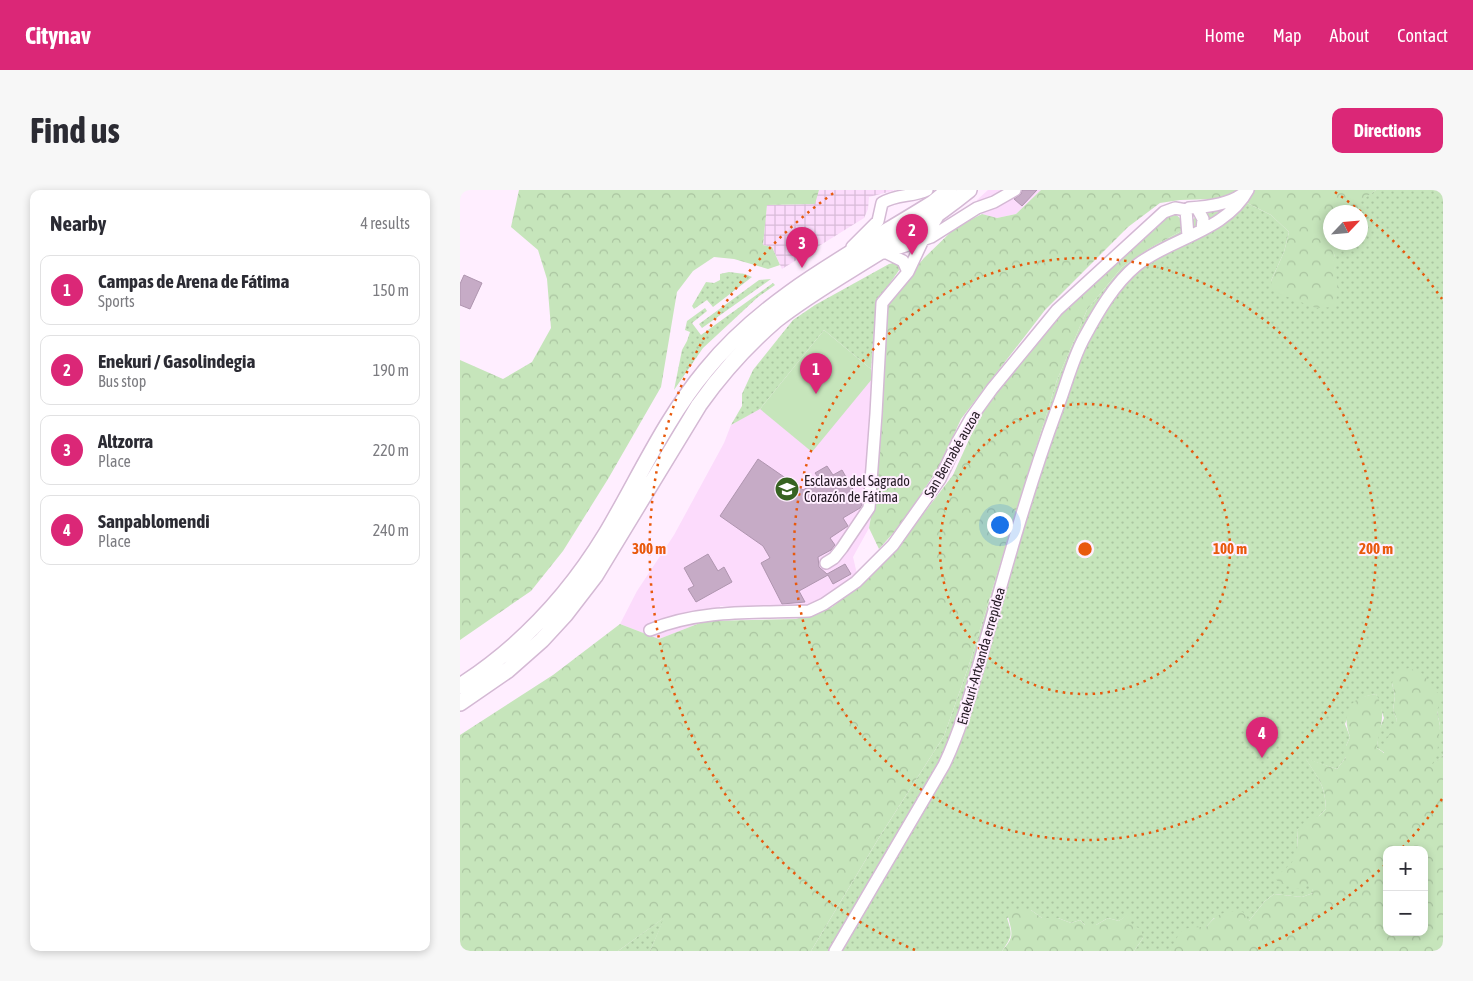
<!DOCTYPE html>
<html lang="en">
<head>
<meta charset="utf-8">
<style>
  :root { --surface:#fff; --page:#f7f7f7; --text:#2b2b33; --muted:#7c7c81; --line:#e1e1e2; --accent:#db2777 }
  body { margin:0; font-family:"Asap Condensed",sans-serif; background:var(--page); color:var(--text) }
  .controls { position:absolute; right:15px; bottom:15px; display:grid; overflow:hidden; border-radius:10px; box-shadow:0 2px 8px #0003 }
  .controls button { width:45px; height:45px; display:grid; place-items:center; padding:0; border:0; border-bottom:1px solid var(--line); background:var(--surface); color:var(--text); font:25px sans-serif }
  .compass { position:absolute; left:863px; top:15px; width:45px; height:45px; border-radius:50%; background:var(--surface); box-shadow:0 2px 8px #0003; rotate:64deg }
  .you { position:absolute; left:539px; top:334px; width:18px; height:18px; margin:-12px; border:4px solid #fff; border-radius:50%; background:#1a73e8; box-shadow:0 0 0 8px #1a73e833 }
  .badge { display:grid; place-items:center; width:32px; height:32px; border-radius:50%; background:var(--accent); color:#fff; font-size:16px; font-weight:700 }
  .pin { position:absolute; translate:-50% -41px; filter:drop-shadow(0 1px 2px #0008) }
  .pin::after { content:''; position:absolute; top:26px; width:18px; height:15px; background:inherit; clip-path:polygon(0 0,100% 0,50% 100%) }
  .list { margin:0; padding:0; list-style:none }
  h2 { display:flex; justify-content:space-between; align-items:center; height:65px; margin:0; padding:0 20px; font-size:21px }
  h2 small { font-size:16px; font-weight:400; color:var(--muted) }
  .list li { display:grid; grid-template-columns:32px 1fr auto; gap:15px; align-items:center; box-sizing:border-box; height:70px; margin:0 10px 10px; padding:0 10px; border:1px solid var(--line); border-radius:10px }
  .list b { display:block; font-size:19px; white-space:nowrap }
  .list p { margin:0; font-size:16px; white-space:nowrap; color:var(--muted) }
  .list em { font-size:16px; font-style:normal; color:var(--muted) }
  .map { position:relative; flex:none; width:983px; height:761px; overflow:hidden; border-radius:10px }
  header { display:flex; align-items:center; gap:30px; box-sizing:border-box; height:70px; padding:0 25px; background:var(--accent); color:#fff }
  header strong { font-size:24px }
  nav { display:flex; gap:28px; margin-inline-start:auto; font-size:18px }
  .intro { display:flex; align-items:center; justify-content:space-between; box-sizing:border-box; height:120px; padding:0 30px }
  h1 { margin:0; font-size:35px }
  .button { padding:12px 22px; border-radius:10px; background:var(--accent); color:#fff; font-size:18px; font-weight:700 }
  main { display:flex; gap:30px; padding:0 30px }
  aside { flex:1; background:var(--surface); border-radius:10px; box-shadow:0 2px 8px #0003 }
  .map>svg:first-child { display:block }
</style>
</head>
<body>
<header>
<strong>Citynav</strong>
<nav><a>Home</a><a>Map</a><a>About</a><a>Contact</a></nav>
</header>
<div class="intro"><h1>Find us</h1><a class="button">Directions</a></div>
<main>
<aside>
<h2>Nearby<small>4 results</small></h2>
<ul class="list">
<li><span class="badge">1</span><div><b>Campas de Arena de Fátima</b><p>Sports</p></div><em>150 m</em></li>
<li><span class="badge">2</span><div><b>Enekuri / Gasolindegia</b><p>Bus stop</p></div><em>190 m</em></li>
<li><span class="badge">3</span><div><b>Altzorra</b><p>Place</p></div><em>220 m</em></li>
<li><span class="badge">4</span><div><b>Sanpablomendi</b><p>Place</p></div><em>240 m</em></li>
</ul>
</aside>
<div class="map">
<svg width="983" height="761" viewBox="0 0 983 761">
  <defs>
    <pattern id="industrial-grid" width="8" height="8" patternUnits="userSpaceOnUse" patternTransform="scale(1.25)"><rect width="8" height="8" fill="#fcdbfc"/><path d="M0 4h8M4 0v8" fill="none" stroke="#d8bbd8"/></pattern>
    <pattern id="grass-dots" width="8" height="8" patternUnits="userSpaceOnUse" patternTransform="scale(1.25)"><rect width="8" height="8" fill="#c6e5bb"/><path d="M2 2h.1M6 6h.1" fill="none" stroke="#aac4a0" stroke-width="1.8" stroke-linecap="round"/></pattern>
    <pattern id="forest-crowns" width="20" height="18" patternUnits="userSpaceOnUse" patternTransform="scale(1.25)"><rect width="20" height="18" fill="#c6e5bb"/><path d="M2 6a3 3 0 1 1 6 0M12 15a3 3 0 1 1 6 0" fill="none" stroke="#aac4a0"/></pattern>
  </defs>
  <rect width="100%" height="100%" fill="#fef"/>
  <path fill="#fcdbfc" d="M528,0H581L556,24L537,28L522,24L517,10Z
    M411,179L412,189L420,193L413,315L409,338L393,367L397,384L381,396L353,414L295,419L260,416L259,431H245L199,449L160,434L177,401L214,345L264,253L271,235L300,218Z"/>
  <path fill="url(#industrial-grid)" d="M359,0H436L409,7L408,19L404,28L322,79L312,57L303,55L307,15L354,14Z"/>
  <path fill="url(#grass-dots)" d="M916,0H983V565L970,578L980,536L977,521L932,493L935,506L933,520L937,530L925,563L917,558L918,543L924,528L916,504C895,507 893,516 885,534L890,547L886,556V567L877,579L846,569C858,588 865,594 866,619L859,626L837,640L838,663L833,673L828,692L852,694L853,703L842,707L814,704L804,712L789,731L754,728L746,737L710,761H674L683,748L669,734V724L659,731L648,728L636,735H625L620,730L611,733L598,728H582L571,720L547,728C553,746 552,746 542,761H351L420,646L484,546L509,475L597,190L627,120L662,77L690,58L723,40L753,9L771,5L811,25L829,42L824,62L811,91L878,100C876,89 867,57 884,53C889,51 896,53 901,52V22H899L900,11Z
    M438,72L442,76L416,113L411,179L364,140L300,219L271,235L282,216V204L293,180L333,130L355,115L429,74Z
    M269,82L285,84L292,87L253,117L247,110L234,119L232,116L246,92L254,93L260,90V84Z
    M311,89L242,138L239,134L299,90Z
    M313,93L315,95L298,107L243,158L214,200L222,160L227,151L230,142L225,140L227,131L245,118L247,121L232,133L241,145Z
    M205,727L190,761H158Z"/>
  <path fill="url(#forest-crowns)" fill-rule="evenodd" d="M59,0H359L355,14L307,15L303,55L312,57L320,75L308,79L274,69L254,67L233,81L217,102L201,197L148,289L103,361L71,401L0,450V170L43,189L72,172L91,138L87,89L78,60L51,37Z
    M581,0H916L901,11L899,22H871V52L884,53C865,65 879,84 878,101C877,107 875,112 874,117L856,118L815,102L811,91L824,62L829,42L811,25L771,5L753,9L720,10L700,13L668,37L585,120L501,229L480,275L444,331L419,359L409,338L413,315L423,116L464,68L496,37L522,24L537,28L556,24Z
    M716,25C722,28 722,34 723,40L690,58L662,77L627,120L597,190L509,475L484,546L420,646L351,761H190L204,728L158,761H0V545L93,485L160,434L199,449L245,431L336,429L372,417L412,385L438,357L493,285L523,219L604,120L693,38L710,26Z
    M949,478L963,484L981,507L977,521L980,536L977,565L971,576L983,565V761H710C722,739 719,737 746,737C756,724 766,719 783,722L789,731L804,712L814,704L842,707L853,703L851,694L837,699L828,693H820L814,688C836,670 839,670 837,640L848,628L859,626L866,619C865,594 858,588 845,568L877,579L886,567V556L890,547C881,522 889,507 916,504C928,525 919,536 917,558L924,563V554L937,530L933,520L935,506L932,493L937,482ZM927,660H964V742H927Z
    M555,719L571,720L582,728H598L611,733L620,730L625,735H636L648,728L659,731L669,723V734L681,739L683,748L674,761H542C545,757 550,752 551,747C553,738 547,730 548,721Z"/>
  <path fill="#c6e5bb" d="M364,140L411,179L412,189L352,262L300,219Z"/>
  <path fill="#c6abc6" stroke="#af95af" d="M562,0H577L562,16L554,9L561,4Z
    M4,85L22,93L10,119L0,115V94Z
    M298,269L343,300L360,290L355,283L367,276L373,285L382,280L402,315L400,318L383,328L388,336L370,348L375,355L371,360L358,367L359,377L367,384L385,374L391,384L373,394L368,385L339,401L345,412L322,414L301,373L310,368L303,356L260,326Z
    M248,364L258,381L264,377L272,392L236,412L228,399L234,396L224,378Z"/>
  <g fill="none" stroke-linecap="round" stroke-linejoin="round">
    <defs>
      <path id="minor" d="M737,18L743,29L742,40
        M726,20L729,18C746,17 767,15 781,5
        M726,20L728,46
        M392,57L418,31L422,13C436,4 453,7 467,0
        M425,63L471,47L517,18L534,12L555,0
        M427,63L443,71L448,82
        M366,373L374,368L382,358L409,318L416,224L422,113L448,82L463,50L477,28
        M190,440C240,419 296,423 349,421L364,414L396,392L433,355L480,289L498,251L511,228L532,199L597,120L704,22L715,18L726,20
        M375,761L484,575C504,533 515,487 528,442C549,367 570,292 597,219C606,196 612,170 624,148C638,122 654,94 677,75C711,48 766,41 788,0"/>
      <path id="major" d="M0,496C59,458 109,405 146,344C178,290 205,229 246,180C306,106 393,63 473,13L489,0
        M0,513L48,480L82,450L105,425L135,386L239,215C261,184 287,155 316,130C340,111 366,95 392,79C433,54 472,30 509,0"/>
    </defs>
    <use href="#minor" stroke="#d4b9d4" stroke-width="14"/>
    <use href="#major" stroke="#d4b9d4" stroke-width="18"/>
    <use href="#minor" stroke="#fff" stroke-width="11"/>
    <use href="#major" stroke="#fff" stroke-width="15"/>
  </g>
  <g fill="none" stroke="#e8590c" stroke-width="2.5" stroke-dasharray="2.5 5">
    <circle cx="625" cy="359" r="145"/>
    <circle cx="625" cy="359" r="291"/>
    <path d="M982 609A436 436 0 0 1 941 659M925 675A436 436 0 0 1 795 760M455 760A436 436 0 0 1 375 2M875 2A436 436 0 0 1 982 109"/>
  </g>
  <defs>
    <symbol id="school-disc" viewBox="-11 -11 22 22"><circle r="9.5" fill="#366321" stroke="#fef"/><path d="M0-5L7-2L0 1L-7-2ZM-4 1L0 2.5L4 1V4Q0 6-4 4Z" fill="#fff"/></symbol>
  </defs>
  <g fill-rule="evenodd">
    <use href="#school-disc" x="313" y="285" width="28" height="28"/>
  </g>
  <g text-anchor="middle" stroke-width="4" stroke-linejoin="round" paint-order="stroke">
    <g font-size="14" fill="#231923" stroke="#fef">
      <text transform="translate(492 264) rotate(-60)" y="5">San Bernabé auzoa</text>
      <text transform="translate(521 466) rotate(-74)" y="5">Enekuri-Artxanda errepidea</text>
    </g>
    <g font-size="14" fill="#231923" stroke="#fef" text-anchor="start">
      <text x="344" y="296">Esclavas del Sagrado<tspan x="344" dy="16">Corazón de Fátima</tspan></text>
    </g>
  </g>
  <circle cx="625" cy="359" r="8" fill="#e8590c" stroke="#fef" stroke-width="2.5"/>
  <g font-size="15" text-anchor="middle" font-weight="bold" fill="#e8590c" stroke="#fef" stroke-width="4" stroke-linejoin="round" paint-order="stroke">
    <text x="770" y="364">100 m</text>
    <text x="916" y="364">200 m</text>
    <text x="189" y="364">300 m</text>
  </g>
</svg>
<div class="controls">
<button>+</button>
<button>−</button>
</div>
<svg class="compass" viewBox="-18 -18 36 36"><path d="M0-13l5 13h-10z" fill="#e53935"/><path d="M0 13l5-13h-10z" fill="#7c7c81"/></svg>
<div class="you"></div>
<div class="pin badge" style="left:356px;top:204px">1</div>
<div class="pin badge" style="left:452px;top:65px">2</div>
<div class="pin badge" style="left:342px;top:78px">3</div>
<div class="pin badge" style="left:802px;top:568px">4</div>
</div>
</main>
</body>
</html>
